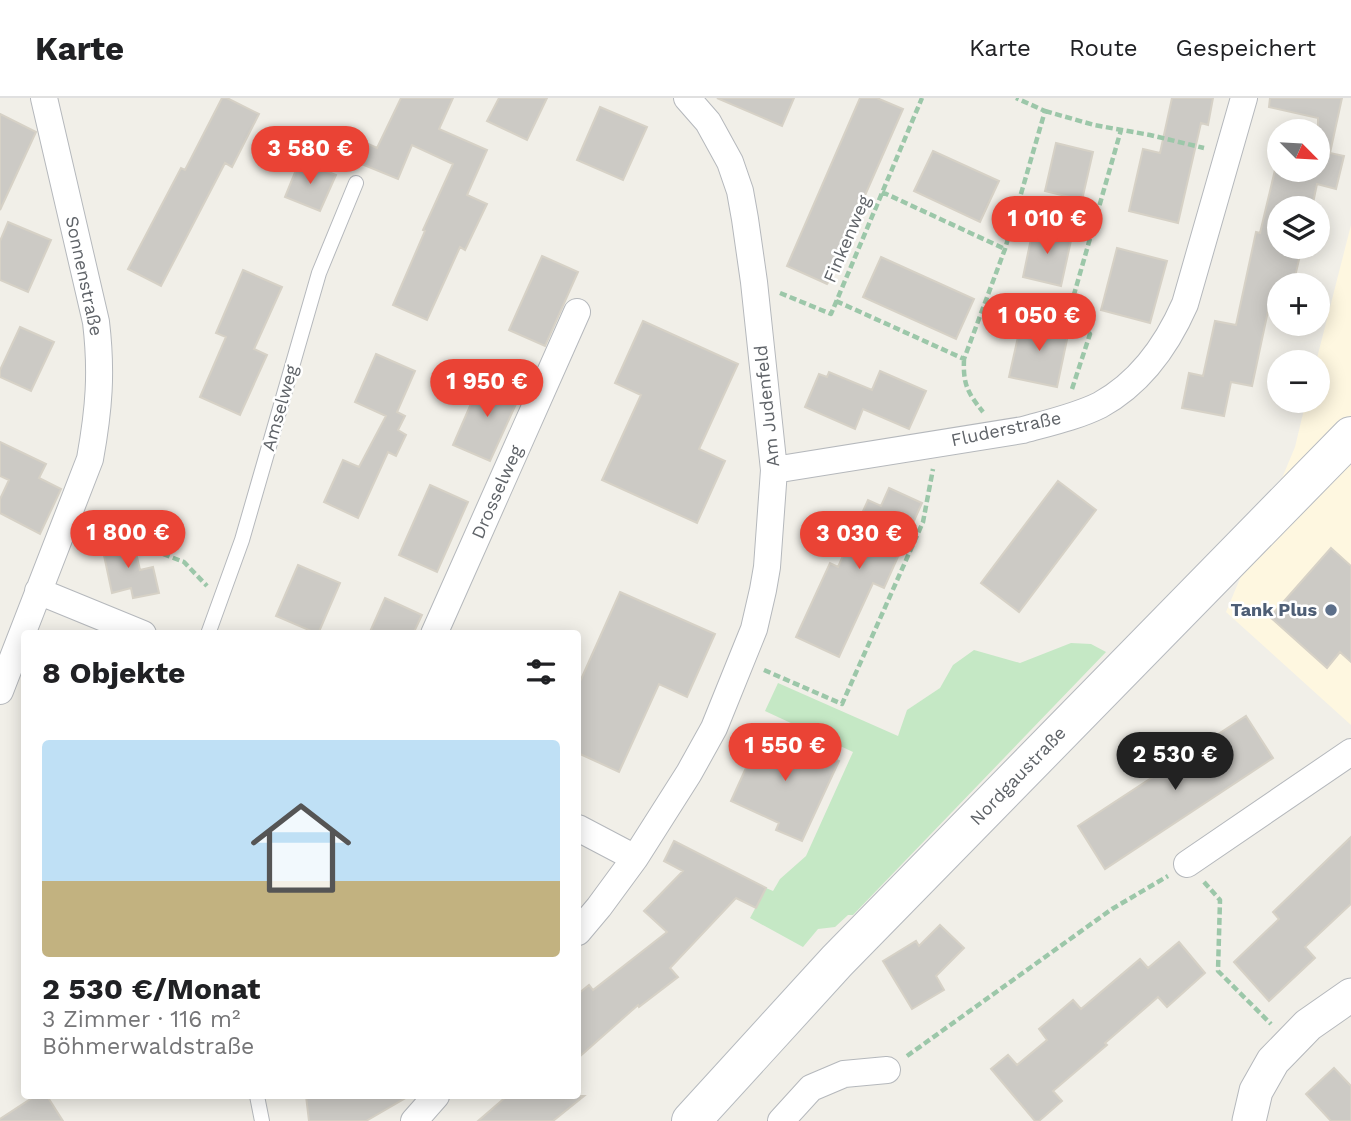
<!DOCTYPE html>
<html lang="de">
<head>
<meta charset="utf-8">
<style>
  :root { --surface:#fff; --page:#f6f6f6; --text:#202124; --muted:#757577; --line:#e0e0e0; --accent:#ea4335 }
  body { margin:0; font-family:"Work Sans",sans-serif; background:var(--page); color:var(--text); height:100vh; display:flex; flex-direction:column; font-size:26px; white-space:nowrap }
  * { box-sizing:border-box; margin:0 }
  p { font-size:23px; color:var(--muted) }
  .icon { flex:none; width:38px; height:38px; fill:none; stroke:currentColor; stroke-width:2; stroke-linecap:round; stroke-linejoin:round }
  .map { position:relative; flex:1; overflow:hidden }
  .side { position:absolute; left:21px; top:532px; width:560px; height:469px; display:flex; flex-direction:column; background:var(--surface); border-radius:7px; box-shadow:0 4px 18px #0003 }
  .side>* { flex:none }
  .needle { width:46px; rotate:114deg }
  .tools { position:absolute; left:1267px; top:21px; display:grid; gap:14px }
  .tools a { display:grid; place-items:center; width:63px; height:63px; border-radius:50%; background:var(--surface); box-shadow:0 4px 18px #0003; font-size:35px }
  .price { position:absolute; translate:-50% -60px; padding:0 16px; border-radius:24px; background:var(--accent); color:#fff; font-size:23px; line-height:46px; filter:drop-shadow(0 2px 4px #0008) }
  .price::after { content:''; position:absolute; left:50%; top:42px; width:21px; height:16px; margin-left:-10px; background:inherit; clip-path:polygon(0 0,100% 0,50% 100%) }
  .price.current { background:#222; color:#fff }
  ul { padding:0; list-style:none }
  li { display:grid; align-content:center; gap:14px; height:371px; padding:0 21px }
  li+li { border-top:2px solid var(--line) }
  li span { display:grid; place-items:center; height:217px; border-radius:7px; color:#555 }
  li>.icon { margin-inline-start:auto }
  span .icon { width:126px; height:126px; fill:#fffc; stroke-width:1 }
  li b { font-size:30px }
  h2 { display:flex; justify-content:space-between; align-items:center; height:84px; padding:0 21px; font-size:30px }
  header { display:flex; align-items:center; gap:42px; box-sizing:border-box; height:98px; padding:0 35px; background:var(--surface); border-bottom:2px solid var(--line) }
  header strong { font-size:33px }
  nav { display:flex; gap:38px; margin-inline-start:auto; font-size:24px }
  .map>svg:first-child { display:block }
  .commercial { fill:#fef7e0 }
  .green { fill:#c5e8c5 }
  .building { fill:#cccac5; stroke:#d6d1c6; stroke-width:2 }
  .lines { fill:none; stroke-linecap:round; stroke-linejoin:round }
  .service-casing { stroke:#b5b8bc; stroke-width:16 }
  .minor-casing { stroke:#b5b8bc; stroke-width:28 }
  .tertiary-casing { stroke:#b5b8bc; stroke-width:35 }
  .secondary-casing { stroke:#b6babf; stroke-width:40 }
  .path { stroke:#9cc7a9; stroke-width:4.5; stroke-dasharray:7 3.5; stroke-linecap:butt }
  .service { stroke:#fff; stroke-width:14 }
  .minor { stroke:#fff; stroke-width:26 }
  .tertiary { stroke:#fff; stroke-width:33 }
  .secondary { stroke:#fff; stroke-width:38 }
  .service-dot { fill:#5c6f8a; stroke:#fff; stroke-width:2.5 }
  .labels { text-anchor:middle; stroke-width:5; stroke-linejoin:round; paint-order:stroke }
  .street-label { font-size:18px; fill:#5f6368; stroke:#fff }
  .service-label { font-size:18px; font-weight:bold; fill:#4e5e75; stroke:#fff; text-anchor:end }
</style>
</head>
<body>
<header>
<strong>Karte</strong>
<nav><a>Karte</a><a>Route</a><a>Gespeichert</a></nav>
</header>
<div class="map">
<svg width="1351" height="1023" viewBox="0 0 1351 1023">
  <rect width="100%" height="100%" fill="#f1efe8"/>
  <!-- commercial -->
  <path class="commercial" d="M1351,127V627L1226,514L1295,349L1306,303H1318V264H1316Z"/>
  <!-- green -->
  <path class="green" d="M1071,545L1091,546L1106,554L853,817H848L835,829L818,831L803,849L750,820L766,790L773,793L780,781L806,758L853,654L765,613L778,585L898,638L907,612L940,590L953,567L974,552L1020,565Z"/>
  <!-- building -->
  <path class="building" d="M222,0H227L259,16L232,69L225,65L161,188L128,171L181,70L185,72Z
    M401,0H453L439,31L487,52L467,97L487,106L465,152L460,149L427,222L393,207L425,133L423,132L453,66L412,47L398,81L354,63L362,43L377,50Z
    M499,0H547L527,42L487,23Z
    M717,0H794L782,28Z
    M860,0H877L903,11L848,136L829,183L827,186L787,168Z
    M1172,0H1213L1208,27L1201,25L1178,125L1129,113L1143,51L1160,55Z
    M1270,0H1342L1330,55L1344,58L1336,91L1317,86L1312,110H1279V149H1302L1293,187H1279V200L1271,199L1252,288L1231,284L1224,318L1182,310L1189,275L1203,278L1215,223L1236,227L1256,134L1260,135L1279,55V72H1318V20L1269,9Z
    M600,9L647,29L623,82L577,62Z
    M0,16L36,34L0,112Z
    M1056,45L1093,54L1082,102L1045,93Z
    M933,53L999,83L980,124L914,93Z
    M300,62L336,77L320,113L285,99Z
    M8,124L51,142L28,194L0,182V143Z
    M1037,128L1072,138L1061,188L1023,179L1033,131L1036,132Z
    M1117,150L1167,163L1150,225L1101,212Z
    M542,158L578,174L545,248L509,232Z
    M881,159L974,201L956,241L863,199Z
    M243,172L282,189L254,251L267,257L240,317L200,299L226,239L216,235Z
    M1022,221L1069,232L1057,289L1009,279Z
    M643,223L738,266L699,351L725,363L697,425L602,382L641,297L615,285Z
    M20,229L54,244L31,293L0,279V272Z
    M376,256L415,273L397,314L405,318L398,332L406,337L396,358L388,354L358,420L324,404L343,362L359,369L386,318L355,304Z
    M880,273L926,293L909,331L863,311L855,331L805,309L819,276L827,279L829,274L872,292Z
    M483,278L521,295L490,363L453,347Z
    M0,344L46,366L39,380L61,391L40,436L0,415V401L9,382L0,378Z
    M1058,383L1096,412L1019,514L981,485Z
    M430,387L468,404L437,474L399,457Z
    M889,390L922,405L884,490L873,485L839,559L796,539L830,465L838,469L868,402L881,408Z
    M133,441L140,472L153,469L159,495L133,500L131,490L112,495L102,448Z
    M1331,450L1351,468V564L1340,554L1327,570L1270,519Z
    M298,467L340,485L318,536L276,518Z
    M620,494L715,536L687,599L659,586L619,674L578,655V588Z
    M385,500L422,517L413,536H369Z
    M1246,618L1273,660L1105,771L1078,728Z
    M764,630L839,663L802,743L776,732L779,725L731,703Z
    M1351,739V806L1305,849L1315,860L1269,903L1234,864L1279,821L1273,814Z
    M674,743L766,790L756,810L736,800L670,870L678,879L639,909L638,907L578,960V896L589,887L593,892L667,834L644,813L683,773L664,763Z
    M940,827L964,850L936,878L944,892L912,911L883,863L916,843L919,848Z
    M1179,844L1205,875L1167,909L1158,899L1105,945L1107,947L1053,993L1062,1003L1039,1023H1035L991,971L1008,957L1017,967L1047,942L1039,931L1073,902L1081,911L1140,861L1148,870Z
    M1334,970L1351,988V1023H1331L1306,996Z
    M35,998H47L63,1023H0V1021Z
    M306,998H409L366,1023H309Z
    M507,998H584L553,1023H478Z"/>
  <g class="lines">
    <defs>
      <path id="service" d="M208,536L242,442L319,175L356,85
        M257,998L262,1023"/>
      <path id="minor" d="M774,372L1023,332C1048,325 1076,319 1100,307C1140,285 1167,247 1185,206L1244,0
        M38,493L143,536
        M434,536L577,214
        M0,593L90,361C99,311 102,274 96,224L44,0
        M578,730L635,760
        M1187,766L1351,654
        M578,834L599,809L635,760L689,675L714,630L754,531L763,492L767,469L774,372L754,184L745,121L740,93L730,64L708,24L687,0
        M414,1023L436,998
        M781,1023L811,990L844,976L887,972"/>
      <path id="tertiary" d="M1249,1023L1256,993L1273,963L1308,927L1351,897"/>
      <path id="secondary" d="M691,1023L837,863L1351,338"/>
    </defs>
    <!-- service casing -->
    <use href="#service" class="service-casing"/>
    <!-- minor casing -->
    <use href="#minor" class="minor-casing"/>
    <!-- tertiary casing -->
    <use href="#tertiary" class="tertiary-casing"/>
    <!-- secondary casing -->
    <use href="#secondary" class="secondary-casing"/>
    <!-- path -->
    <path class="path" d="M1045,13L1094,27L1150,37L1204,50
      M882,94L1005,151
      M780,195L831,216L922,0
      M836,203L964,261L1005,151L1045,13L1016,0
      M964,261C963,286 967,294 983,314
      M1072,291L1090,236L1069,214L1121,32
      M163,456L184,464L207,488
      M764,572L842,606L923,424L933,371
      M1204,784L1220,802L1218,873L1271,926
      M907,958L1112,811L1168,778"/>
    <!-- service -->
    <use href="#service" class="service"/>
    <!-- minor -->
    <use href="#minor" class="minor"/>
    <!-- tertiary -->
    <use href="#tertiary" class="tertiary"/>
    <!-- secondary -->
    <use href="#secondary" class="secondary"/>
  </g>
  <!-- markers -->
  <circle class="service-dot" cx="1331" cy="512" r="7"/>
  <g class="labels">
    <!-- street labels -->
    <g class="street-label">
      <text transform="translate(847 141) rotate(-67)" y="6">Finkenweg</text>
      <text transform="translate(84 178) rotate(78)" y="6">Sonnenstraße</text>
      <text transform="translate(767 308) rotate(-96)" y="6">Am Judenfeld</text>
      <text transform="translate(280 310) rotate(-74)" y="6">Amselweg</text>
      <text transform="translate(1006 331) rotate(-12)" y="6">Fluderstraße</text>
      <text transform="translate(497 394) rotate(-66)" y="6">Drosselweg</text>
      <text transform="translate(1018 678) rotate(-46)" y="6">Nordgaustraße</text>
    </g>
    <!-- service labels -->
    <g class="service-label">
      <text x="1317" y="518">Tank Plus</text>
    </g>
  </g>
</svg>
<div class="tools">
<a><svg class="needle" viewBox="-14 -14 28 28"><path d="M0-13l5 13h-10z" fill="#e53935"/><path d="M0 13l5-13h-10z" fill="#757577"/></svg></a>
<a><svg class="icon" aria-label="layers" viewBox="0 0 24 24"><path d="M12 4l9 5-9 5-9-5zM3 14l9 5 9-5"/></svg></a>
<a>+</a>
<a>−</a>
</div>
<b class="price" style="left:310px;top:88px">3 580 €</b>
<b class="price" style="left:1047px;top:158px">1 010 €</b>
<b class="price" style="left:1039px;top:255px">1 050 €</b>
<b class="price" style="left:487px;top:321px">1 950 €</b>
<b class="price" style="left:128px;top:472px">1 800 €</b>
<b class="price" style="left:859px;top:473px">3 030 €</b>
<b class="price" style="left:785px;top:685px">1 550 €</b>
<b class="price current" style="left:1175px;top:694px">2 530 €</b>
<section class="side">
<h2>8 Objekte<svg class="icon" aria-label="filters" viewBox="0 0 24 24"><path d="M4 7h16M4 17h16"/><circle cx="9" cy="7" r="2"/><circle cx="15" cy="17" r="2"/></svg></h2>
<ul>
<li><span style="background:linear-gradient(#bfe0f5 65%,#c2b280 0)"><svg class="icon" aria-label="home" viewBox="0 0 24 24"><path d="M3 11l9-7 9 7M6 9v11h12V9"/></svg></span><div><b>2 530 €/Monat</b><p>3 Zimmer · 116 m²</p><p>Böhmerwaldstraße</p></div></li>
</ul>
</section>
</div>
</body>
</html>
